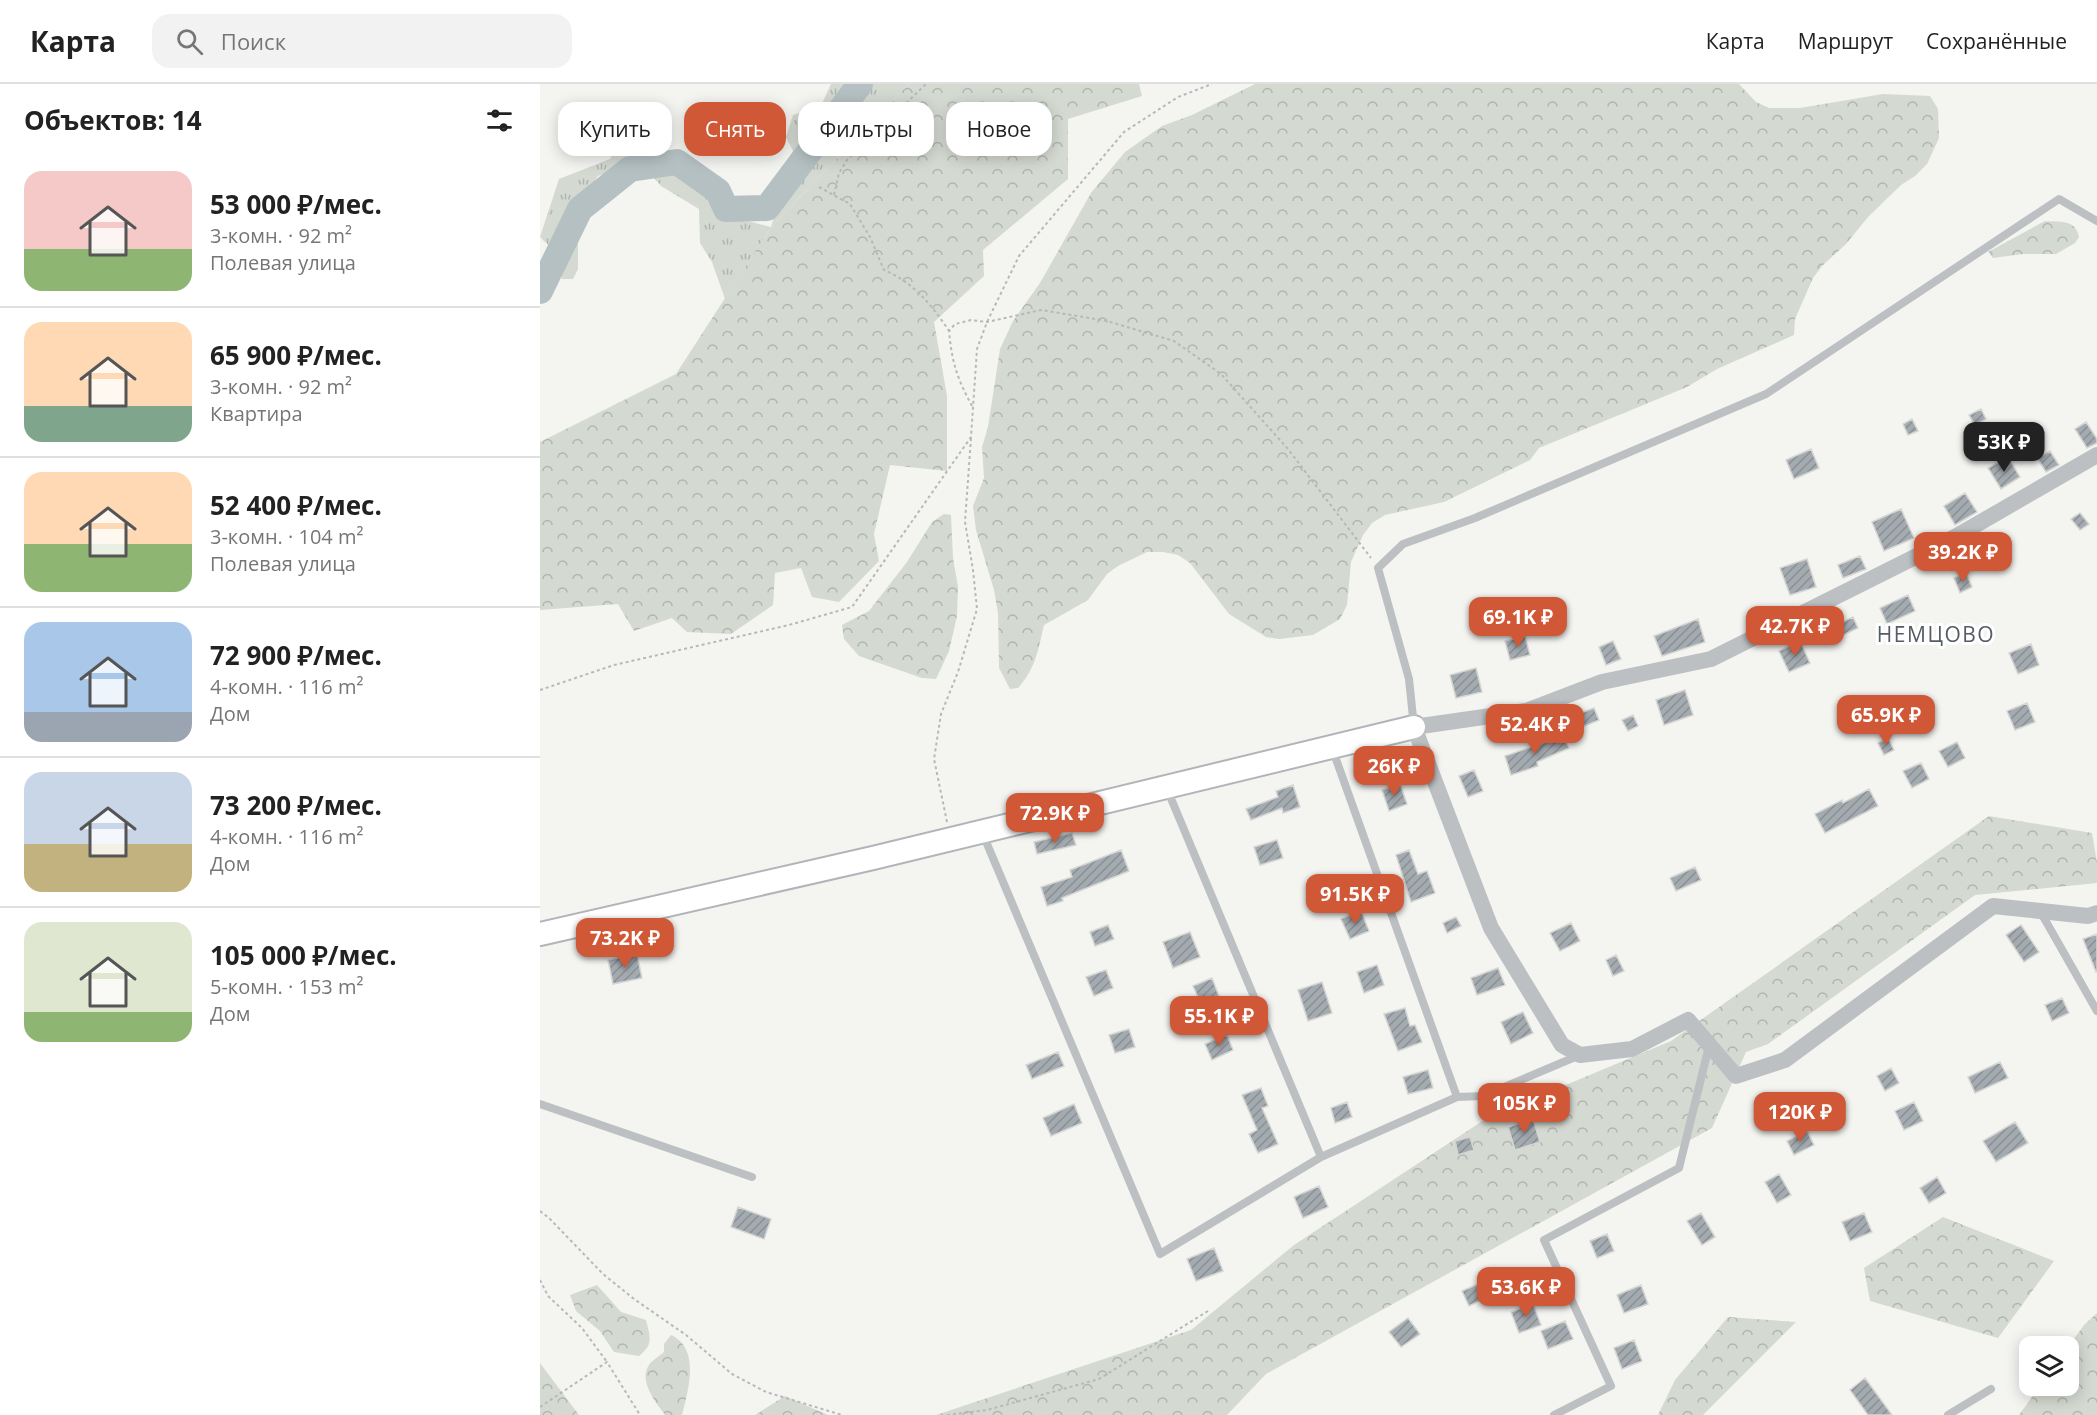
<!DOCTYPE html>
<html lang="ru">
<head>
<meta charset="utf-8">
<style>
  :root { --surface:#fff; --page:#f2f2f2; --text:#222; --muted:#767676; --line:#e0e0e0; --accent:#d05836 }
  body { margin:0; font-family:"Open Sans",sans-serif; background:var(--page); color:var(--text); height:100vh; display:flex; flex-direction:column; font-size:22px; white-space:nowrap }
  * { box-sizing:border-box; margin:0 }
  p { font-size:20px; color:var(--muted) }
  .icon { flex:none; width:33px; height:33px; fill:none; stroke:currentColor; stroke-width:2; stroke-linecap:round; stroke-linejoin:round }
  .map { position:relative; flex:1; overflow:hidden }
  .drawer { display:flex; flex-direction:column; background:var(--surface); width:540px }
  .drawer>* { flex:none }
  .top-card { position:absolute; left:18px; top:18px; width:570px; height:54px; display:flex; gap:12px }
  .tools { position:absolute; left:1479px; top:1252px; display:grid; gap:12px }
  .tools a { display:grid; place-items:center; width:60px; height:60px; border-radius:12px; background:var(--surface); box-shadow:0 3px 15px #0003; font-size:30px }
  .price { position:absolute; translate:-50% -51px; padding:0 14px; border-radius:12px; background:var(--accent); color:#fff; font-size:20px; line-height:39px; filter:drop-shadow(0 2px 3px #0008) }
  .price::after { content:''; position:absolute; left:50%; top:36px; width:18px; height:14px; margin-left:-9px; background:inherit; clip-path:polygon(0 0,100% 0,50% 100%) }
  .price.active { background:#222; color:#fff }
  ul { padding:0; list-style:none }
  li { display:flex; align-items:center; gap:18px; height:150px; padding:0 24px }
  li+li { border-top:2px solid var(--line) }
  li span { display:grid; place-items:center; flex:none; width:168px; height:120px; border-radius:18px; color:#555 }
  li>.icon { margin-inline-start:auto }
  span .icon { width:72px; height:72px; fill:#fffc; stroke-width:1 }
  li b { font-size:26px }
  h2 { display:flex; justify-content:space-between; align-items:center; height:72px; padding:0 24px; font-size:26px }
  .chip { padding:0 21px; border-radius:18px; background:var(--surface); box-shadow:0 3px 15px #0003; font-size:21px; line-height:54px }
  .chip.active { background:var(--accent); color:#fff }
  header { display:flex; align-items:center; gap:36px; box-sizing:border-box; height:84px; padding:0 30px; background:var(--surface); border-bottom:2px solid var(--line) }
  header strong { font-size:28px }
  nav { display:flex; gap:33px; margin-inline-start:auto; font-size:21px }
  .search { width:420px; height:54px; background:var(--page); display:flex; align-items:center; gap:15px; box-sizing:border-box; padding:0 21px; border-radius:18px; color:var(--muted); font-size:22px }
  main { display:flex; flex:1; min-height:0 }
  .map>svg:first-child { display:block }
  .grass { fill:url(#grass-tufts) }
  .forest { fill:url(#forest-crowns) }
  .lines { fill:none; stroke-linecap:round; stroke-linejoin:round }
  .river { stroke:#b5c0c3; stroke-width:26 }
  .building { fill:url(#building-hatch); stroke:#d6d6d4; stroke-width:1.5 }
  .secondary-casing { stroke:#b1b5b9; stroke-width:26 }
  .path { stroke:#b6b9bb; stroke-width:2; stroke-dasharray:3 3; stroke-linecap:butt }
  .lane { stroke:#bcc0c3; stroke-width:8 }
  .street { stroke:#bcc0c3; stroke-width:16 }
  .secondary { stroke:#fff; stroke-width:22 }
  .labels { text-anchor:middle; stroke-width:6; stroke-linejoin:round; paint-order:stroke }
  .quarter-label { font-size:21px; letter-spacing:1.5px; fill:#545d65; stroke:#fff }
</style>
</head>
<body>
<header>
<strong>Карта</strong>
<div class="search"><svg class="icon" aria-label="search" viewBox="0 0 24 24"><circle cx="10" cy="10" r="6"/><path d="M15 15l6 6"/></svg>Поиск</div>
<nav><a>Карта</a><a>Маршрут</a><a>Сохранённые</a></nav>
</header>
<main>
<section class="drawer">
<h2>Объектов: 14<svg class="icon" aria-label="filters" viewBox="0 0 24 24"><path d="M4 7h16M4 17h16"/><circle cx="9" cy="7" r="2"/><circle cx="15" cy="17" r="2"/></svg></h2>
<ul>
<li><span style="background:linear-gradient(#f6c9c9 65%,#8fb573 0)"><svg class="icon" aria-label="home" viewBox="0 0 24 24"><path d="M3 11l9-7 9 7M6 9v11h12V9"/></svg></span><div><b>53 000 ₽/мес.</b><p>3-комн. · 92 m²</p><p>Полевая улица</p></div></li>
<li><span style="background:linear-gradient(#ffd9b3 70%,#7fa58c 0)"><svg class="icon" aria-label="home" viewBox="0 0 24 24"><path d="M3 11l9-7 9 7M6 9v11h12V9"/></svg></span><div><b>65 900 ₽/мес.</b><p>3-комн. · 92 m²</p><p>Квартира</p></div></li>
<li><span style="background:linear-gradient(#ffd9b3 60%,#8fb573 0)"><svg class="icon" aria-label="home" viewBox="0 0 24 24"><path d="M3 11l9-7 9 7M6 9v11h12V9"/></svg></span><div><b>52 400 ₽/мес.</b><p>3-комн. · 104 m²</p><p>Полевая улица</p></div></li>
<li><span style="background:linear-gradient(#a9c7e8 75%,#9aa5b1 0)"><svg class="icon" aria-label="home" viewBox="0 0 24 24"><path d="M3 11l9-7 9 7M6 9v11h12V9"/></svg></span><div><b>72 900 ₽/мес.</b><p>4-комн. · 116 m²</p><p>Дом</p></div></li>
<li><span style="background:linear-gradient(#c9d6e8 60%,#c2b280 0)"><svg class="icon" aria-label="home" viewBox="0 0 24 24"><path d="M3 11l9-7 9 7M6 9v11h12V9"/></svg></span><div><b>73 200 ₽/мес.</b><p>4-комн. · 116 m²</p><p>Дом</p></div></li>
<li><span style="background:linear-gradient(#dfe7d0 75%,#8fb573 0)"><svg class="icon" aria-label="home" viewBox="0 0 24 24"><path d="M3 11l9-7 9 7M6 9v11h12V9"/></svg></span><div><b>105 000 ₽/мес.</b><p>5-комн. · 153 m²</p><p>Дом</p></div></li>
</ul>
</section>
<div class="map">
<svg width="1557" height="1331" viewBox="0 0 1557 1331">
  <defs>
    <pattern id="grass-tufts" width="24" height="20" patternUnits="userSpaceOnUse" patternTransform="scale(1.5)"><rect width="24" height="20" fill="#d4d9d1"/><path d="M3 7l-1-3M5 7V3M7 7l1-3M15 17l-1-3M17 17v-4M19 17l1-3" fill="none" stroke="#b0b5af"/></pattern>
    <pattern id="forest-crowns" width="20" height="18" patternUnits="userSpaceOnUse" patternTransform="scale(1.5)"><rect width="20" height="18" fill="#d4d9d1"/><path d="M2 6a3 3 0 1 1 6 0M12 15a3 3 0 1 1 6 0" fill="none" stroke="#b0b5af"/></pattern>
    <pattern id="building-hatch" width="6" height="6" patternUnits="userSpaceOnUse" patternTransform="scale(1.5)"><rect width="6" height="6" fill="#a4abb0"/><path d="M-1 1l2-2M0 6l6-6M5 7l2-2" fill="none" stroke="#899094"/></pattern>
  </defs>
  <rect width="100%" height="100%" fill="#f4f4f1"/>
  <!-- grass -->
  <path class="grass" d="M291,0H369L231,143L185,215L172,178L160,159L159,125L121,102L99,76L58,92L38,119V185L33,195H22L15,167L0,153L19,95L70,75L90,40L111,47L117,67L135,87L168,107L200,135L231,143L253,67L246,53L253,31L281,22Z"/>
  <!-- forest -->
  <path class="forest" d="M369,0H599L602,12L528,35V95L443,166L444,192L394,238L407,312V387L350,381L334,450L339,477L299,518L272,513L261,484L235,489L233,521L191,550L147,548L132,534L94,547L78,520L0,526V358L136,290L231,143Z
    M715,0H1199L1216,18L1229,24H1260L1343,10L1390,12L1398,25L1399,54L1387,80L1375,92L1361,101L1328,133L1306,160L1282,182L1273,194L1255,235L1254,251L1177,285L1147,303L999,364L990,376L904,418L845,431L832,439L823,451L811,478L807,521L800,535L773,551L739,555L726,553L689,530L650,479L638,471L623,468H607L578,482L567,490L548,516L504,541C498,566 496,584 478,604L470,605L459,584L458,529L454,506L436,446L433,422L444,394L442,363L448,343L460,265L473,237L500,199L551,109L585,68L622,42L652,31Z
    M1505,137C1519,138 1536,135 1539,153L1535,159L1516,170H1483L1453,174L1448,168Z
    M404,430L411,431L413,474L418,503L417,532L409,567L396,595L382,594L319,572L304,555L302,541L329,527L367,478L392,438Z
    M1449,732L1552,749L1557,779V799L1435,811L1228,960L1206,968L1172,1044L726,1290L687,1331H396L651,1246L754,1161L947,1034L1131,957Z
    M1403,1133L1514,1177L1458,1254L1330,1217L1324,1184Z
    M57,1201L81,1228L106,1236C110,1253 114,1260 99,1272L74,1268L60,1247L36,1227L30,1211Z
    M1557,1229V1331H1479L1500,1302H1528V1263L1544,1241Z
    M1188,1233L1256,1238L1163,1331H1118L1135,1296Z
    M131,1251C161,1265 148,1306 142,1331H125C116,1319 98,1297 109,1281C112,1276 120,1272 124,1268V1260Z
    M0,1279L39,1331H0Z
    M245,1312L288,1331H215Z"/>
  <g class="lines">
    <!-- river -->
    <path class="river" d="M0,207L40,125L90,85L137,78L178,107L186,125L227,124L320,0"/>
  </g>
  <!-- building -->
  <path class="building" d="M1441,325L1446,335L1435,341L1429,331Z
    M1372,335L1378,347L1368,351L1363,340Z
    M1546,338L1557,355V359L1547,364L1535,345Z
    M1271,365L1279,384L1254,395L1246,376Z
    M1510,367L1519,381L1506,388L1497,374Z
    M1468,373L1480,393L1461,405L1448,384Z
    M1425,409L1437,428L1415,441L1404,422Z
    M1361,425L1374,454L1344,467L1332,438Z
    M1540,429L1549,440L1540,446L1531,435Z
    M1320,472L1326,485L1303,494L1298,481Z
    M1267,475L1276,503L1250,511L1240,484Z
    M1426,489L1432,503L1420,509L1414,494Z
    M1368,511L1375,527L1347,540L1340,524Z
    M1313,533L1318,544L1301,552L1296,541Z
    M1158,535L1165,558L1122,572L1114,552Z
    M985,552L990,571L970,576L965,557Z
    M1073,557L1081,575L1066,581L1059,563Z
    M1260,557L1270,579L1249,588L1239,567Z
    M1491,560L1499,581L1478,590L1469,569Z
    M936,584L942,608L916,614L910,591Z
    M1145,606L1153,631L1124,641L1116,616Z
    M1487,619L1495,638L1475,646L1467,627Z
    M1054,624L1059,636L1042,643L1038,630Z
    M1093,631L1098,642L1088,647L1082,636Z
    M1022,649L1029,664L997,678L998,682L971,691L965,672L1006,658Z
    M1348,654L1354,666L1344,671L1338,659Z
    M1417,658L1425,674L1408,683L1399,667Z
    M1381,679L1389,695L1372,704L1363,687Z
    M934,686L943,707L928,713L919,692Z
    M860,700L867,720L849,727L842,706Z
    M753,701L760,723L743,729L742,724L711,736L706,725L738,713L736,707Z
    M1329,705L1338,722L1285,749L1275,730L1302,716L1303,719Z
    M532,749L536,761L497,770L494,758Z
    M737,756L743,774L720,781L714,763Z
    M581,766L589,787L522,814L523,817L507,822L501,803L532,793L530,786Z
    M869,766L878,790L887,787L895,809L871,818L856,771Z
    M1155,783L1161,796L1136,807L1130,794Z
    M821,827L829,847L810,855L801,835Z
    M916,833L921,842L907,849L903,839Z
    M1031,839L1040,857L1020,867L1010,849Z
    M568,841L574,855L555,862L550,848Z
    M1481,841L1499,868L1484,878L1466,851Z
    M650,848L660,873L633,884L623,858Z
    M1557,850V888H1556L1543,855Z
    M97,870L102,894L73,900L68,876Z
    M1076,871L1084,887L1073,892L1066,876Z
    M837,881L844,901L824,909L817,888Z
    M958,884L965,901L937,911L931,894Z
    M566,886L573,904L554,912L546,893Z
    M672,894L679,912L661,920L653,902Z
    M782,898L792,929L768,937L758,906Z
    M1522,914L1529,929L1512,937L1505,921Z
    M865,924L870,942L875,941L882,958L858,967L844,930Z
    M983,928L993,949L971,960L961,938Z
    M589,945L595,963L575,969L569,951Z
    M687,951L693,966L672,976L665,960Z
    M518,968L524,982L492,995L486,981Z
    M1460,978L1468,994L1435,1009L1428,993Z
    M1351,984L1359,999L1345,1007L1337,992Z
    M888,986L893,1004L868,1010L863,993Z
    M721,1004L728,1022L722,1024L738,1060L718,1069L709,1050L717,1046L702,1011Z
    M807,1018L812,1033L795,1039L791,1024Z
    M1374,1018L1383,1037L1364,1046L1355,1027Z
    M534,1020L542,1039L511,1052L503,1034Z
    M993,1035L1000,1058L975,1066L968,1043Z
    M1475,1038L1488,1059L1456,1078L1443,1057Z
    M1267,1047L1274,1061L1254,1071L1247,1057Z
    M930,1053L934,1066L918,1071L915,1057Z
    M1239,1090L1251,1111L1237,1119L1225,1098Z
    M1397,1093L1406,1109L1389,1119L1380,1104Z
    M779,1102L788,1123L763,1134L754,1113Z
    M198,1123L231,1135L224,1155L191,1143Z
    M1161,1129L1175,1153L1162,1161L1147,1137Z
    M1324,1129L1332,1148L1310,1157L1302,1138Z
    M1067,1150L1074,1167L1057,1174L1050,1157Z
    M674,1164L683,1187L656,1197L647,1175Z
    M943,1198L950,1212L929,1222L922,1207Z
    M1101,1201L1108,1220L1084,1229L1077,1211Z
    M993,1220L1001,1241L979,1249L971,1228Z
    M868,1234L880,1250L861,1263L849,1248Z
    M1025,1237L1033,1255L1008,1265L1001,1247Z
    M1094,1256L1102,1277L1082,1285L1074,1264Z
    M1325,1294L1352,1331H1328L1310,1306Z"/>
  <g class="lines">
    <defs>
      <path id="secondary" d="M0,850L333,774L874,643"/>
    </defs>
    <!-- secondary casing -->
    <use href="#secondary" class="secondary-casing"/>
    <!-- path -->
    <path class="path" d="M279,103L310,120L330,153L344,186C373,198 392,221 409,247
      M294,111L299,89L307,76L386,0
      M432,322C417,294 412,279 409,247L415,240L431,236L447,238L501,226L567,237L634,257L681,290L748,365L831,474
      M0,606L74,581L249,541L312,523L431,353L437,265L447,238L479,172L584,48L638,13L672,0
      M407,738L394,675L401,630L418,588L437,525L433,486L425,438L431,354
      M0,1127L9,1134L63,1190L94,1215L146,1251L192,1290L226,1308L302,1331
      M0,1196L8,1212L42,1244L67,1278
      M0,1323L67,1278L100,1331
      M407,1331L447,1326L559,1295L668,1227"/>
    <!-- lane -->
    <path class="lane" d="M874,643L869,595L838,484L863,460L935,434L1226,310L1519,115L1557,137
      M442,748L620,1170L781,1073L627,705
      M1500,827L1557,927
      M917,1013L943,1012L1040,971
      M0,1020L212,1093
      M781,1073L917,1013L792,664
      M1014,1331L1071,1302L1004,1156L1139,1084L1169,962
      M1408,1331L1451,1305"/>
    <!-- street -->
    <path class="street" d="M1557,371L1415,453L1171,575L1062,598L986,627L874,643L951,844L1022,961L1040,971L1092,965L1148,936L1196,992L1245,976L1453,822L1548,832L1557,829"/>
    <!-- secondary -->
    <use href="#secondary" class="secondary"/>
  </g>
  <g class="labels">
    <!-- quarter labels -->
    <g class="quarter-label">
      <text x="1396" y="558">НЕМЦОВО</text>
    </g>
  </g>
</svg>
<div class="tools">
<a><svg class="icon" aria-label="layers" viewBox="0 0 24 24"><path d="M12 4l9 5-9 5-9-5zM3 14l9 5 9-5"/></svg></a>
</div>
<b class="price active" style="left:1464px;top:389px">53K ₽</b>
<b class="price" style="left:1423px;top:499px">39.2K ₽</b>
<b class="price" style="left:978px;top:564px">69.1K ₽</b>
<b class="price" style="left:1255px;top:573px">42.7K ₽</b>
<b class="price" style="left:1346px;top:662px">65.9K ₽</b>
<b class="price" style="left:995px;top:671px">52.4K ₽</b>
<b class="price" style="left:854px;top:713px">26K ₽</b>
<b class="price" style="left:515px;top:760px">72.9K ₽</b>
<b class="price" style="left:815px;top:841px">91.5K ₽</b>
<b class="price" style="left:85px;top:885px">73.2K ₽</b>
<b class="price" style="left:679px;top:963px">55.1K ₽</b>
<b class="price" style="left:984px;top:1050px">105K ₽</b>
<b class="price" style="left:1260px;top:1059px">120K ₽</b>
<b class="price" style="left:986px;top:1234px">53.6K ₽</b>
<div class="top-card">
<a class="chip">Купить</a>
<a class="chip active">Снять</a>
<a class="chip">Фильтры</a>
<a class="chip">Новое</a>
</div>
</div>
</main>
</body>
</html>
